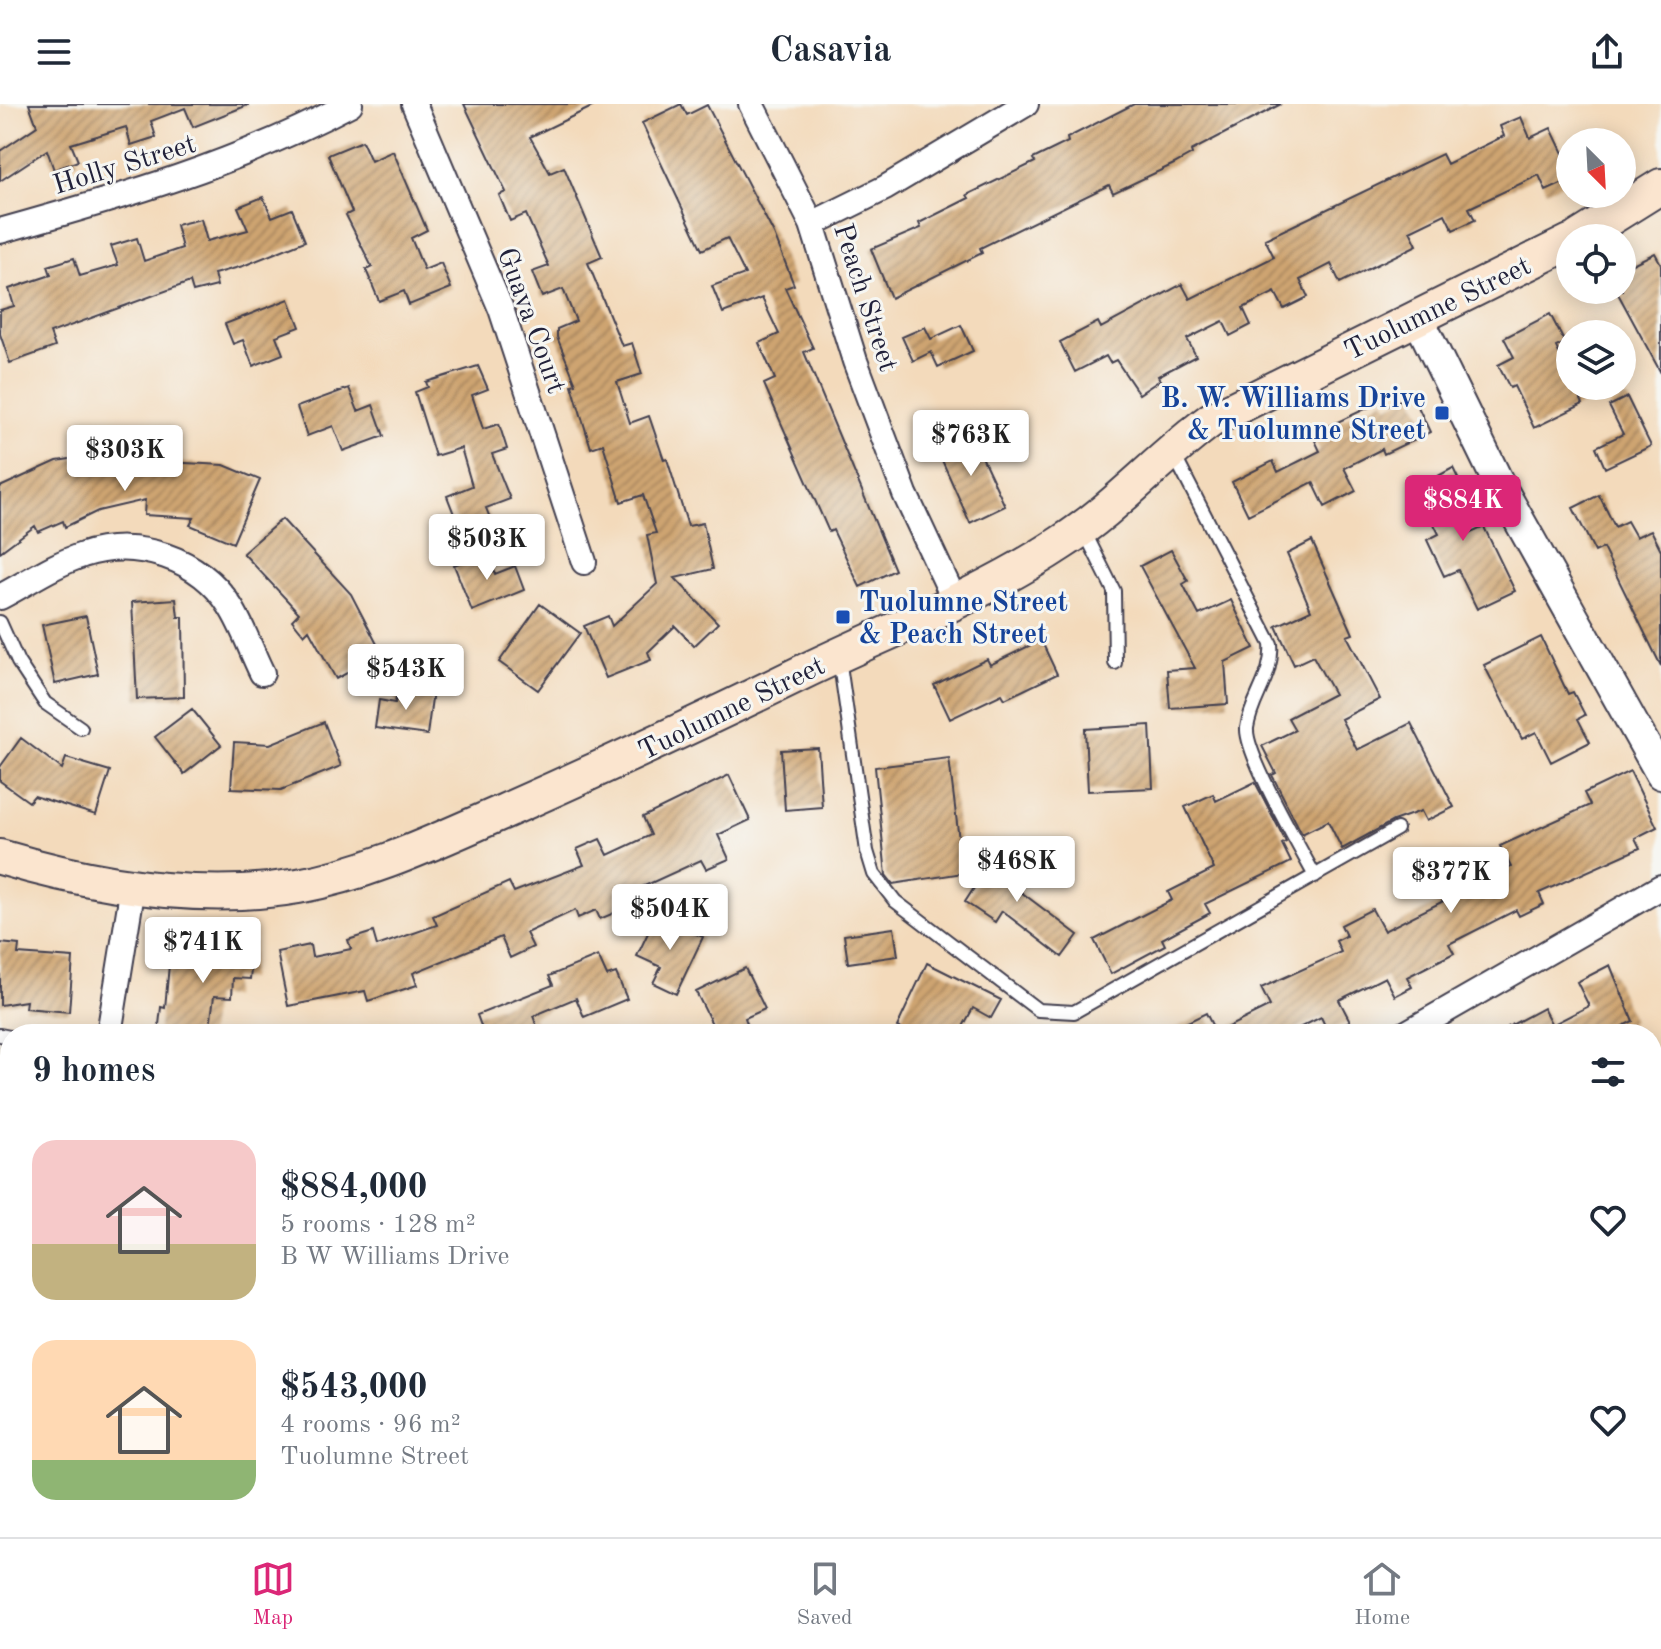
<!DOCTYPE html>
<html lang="en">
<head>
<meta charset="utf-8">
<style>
  :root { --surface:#fff; --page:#f2f2f3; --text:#1f2937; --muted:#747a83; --line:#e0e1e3; --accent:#db2777 }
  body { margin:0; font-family:"Old Standard TT",serif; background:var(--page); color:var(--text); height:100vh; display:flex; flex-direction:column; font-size:30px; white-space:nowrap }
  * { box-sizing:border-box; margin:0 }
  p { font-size:26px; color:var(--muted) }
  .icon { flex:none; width:44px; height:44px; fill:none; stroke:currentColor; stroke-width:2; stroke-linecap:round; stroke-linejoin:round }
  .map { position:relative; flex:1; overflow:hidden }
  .sheet { position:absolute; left:0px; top:920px; width:1662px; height:514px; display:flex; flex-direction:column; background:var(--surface); border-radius:32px 32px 0 0; box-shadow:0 4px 20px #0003 }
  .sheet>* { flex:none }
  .needle { width:52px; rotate:156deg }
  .fabs { position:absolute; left:1556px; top:24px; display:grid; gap:16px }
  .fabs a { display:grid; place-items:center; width:80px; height:80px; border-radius:50%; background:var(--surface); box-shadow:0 4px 20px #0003; font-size:40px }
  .price { position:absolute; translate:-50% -68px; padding:0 18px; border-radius:8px; background:#fff; color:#222; font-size:26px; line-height:52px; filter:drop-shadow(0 2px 4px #0008) }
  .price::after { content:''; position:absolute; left:50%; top:48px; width:24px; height:18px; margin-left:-12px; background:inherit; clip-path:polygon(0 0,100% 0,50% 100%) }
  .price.selected { background:var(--accent); color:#fff }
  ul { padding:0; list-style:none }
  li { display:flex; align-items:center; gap:24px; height:200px; padding:0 32px }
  li span { display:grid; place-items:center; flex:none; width:224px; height:160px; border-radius:24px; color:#555 }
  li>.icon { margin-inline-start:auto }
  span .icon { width:96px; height:96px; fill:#fffc; stroke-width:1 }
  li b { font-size:34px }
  h2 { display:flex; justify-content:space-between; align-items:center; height:96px; padding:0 32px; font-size:34px }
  header { display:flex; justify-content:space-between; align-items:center; height:104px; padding:0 32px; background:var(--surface); font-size:36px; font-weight:700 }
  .tab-bar { display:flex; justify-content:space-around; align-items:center; height:112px; border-top:2px solid var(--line); background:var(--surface); font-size:22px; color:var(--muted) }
  .tab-bar a { display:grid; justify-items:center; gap:4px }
  .tab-bar .selected { color:var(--accent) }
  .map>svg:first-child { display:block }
  .building { fill:url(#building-hatch) }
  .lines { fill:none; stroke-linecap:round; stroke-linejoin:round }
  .service-casing { stroke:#413e4e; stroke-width:16 }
  .minor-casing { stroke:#413e4e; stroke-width:28 }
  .tertiary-casing { stroke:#413e4e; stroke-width:34 }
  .secondary-casing { stroke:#413e4e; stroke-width:38 }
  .service { stroke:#fff; stroke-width:12 }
  .minor { stroke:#fff; stroke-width:24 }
  .tertiary { stroke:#fff; stroke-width:30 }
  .secondary { stroke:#fbe5cf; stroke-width:34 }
  .transit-dot { fill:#1a4fb4; stroke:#f6f6f2; stroke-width:3 }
  .labels { text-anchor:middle; stroke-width:6; stroke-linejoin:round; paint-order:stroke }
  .street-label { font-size:28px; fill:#22223b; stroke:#f6f6f2 }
  .transit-label { font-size:28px; font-weight:bold; fill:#164399; stroke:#f6f6f2; text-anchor:end }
</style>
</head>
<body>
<header><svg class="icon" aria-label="menu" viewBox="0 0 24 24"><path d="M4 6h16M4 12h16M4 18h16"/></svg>Casavia<svg class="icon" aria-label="share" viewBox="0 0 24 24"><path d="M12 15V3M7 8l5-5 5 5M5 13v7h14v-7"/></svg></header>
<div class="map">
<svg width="1661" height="1433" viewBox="0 0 1661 1433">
  <defs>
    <pattern id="building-hatch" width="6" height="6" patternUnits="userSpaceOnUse" patternTransform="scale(2)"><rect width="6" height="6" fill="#cea471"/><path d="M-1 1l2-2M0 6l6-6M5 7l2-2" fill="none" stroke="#a7855e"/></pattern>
  </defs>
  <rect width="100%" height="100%" fill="#f6f6f2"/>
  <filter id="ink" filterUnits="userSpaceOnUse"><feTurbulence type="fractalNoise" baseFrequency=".0125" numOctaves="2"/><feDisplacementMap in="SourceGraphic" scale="16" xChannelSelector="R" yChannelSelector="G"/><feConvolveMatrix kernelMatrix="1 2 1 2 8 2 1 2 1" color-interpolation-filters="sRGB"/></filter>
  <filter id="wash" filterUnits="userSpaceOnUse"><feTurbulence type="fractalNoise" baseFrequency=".006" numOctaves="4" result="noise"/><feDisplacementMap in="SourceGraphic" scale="32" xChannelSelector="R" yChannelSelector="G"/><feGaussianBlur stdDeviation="1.8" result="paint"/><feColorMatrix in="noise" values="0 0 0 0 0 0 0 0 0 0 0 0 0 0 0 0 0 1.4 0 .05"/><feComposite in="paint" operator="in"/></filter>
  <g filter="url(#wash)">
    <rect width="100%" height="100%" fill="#f3dabb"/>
    <g id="blocks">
      <!-- building -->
      <path class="building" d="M29,0H248V1L193,23L185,4L151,17L156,33L131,41L126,23L71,40L78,57L54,66L47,46L0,77V47L37,22Z
        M464,0H598L530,33L550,69L564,63L602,153L588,159L622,242L632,239L642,270L617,278L630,319L649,312L664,356L667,355L688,422L703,419L713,465L675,474L718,519L694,542L675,522L648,548L651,556L606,574L584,522L608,512L612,522L657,480L647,431L656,429L643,391L621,398L603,340L591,344L572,281L576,280L557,233V225L576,217L563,185L542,193L532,168L549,162L526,110L510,117L499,91L506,88Z
        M681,0L687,11L707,1L774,130L794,181L785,184L813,244L804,248L895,466L860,483L833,426L829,428L764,280L775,275L759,239L779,230L762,194L723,209L712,182L745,170L727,134L702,146L642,19Z
        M1134,0H1281L1191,47L1192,50L1174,60L1113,89L1109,81L980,144L982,149L891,194L871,145L921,124L919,119L969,94L967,91L1035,58L1033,55L1068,38L1067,34Z
        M1521,13L1530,34L1551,24L1570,64V76L1546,87L1539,71L1469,104L1475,116L1453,126L1445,110L1410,127L1417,141L1340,179L1331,160L1300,176L1308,193L1284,205L1275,188L1243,204L1251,221L1230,232L1223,217L1187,235L1196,252L1158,272L1160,276L1139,290L1116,256L1110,259L1106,252L1075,268L1060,238L1098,218L1101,224L1182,180L1190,195L1274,153L1265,135L1442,50L1447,60L1504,32L1500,22Z
        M362,37L371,57L393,47L427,126L411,134L424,166L441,159L451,184L409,201L404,187L379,197L366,166L372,163L346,111L352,108L328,51Z
        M263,93L272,113L292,105L305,137L243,162L214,170L217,182L193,188L190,178L50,229L55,243L10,259L0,230V206L14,202L9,185L51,171L48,162L74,154L80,172L118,161L111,142L137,134L144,157L182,144L176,121L201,115L207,137L248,126L238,103Z
        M1655,149L1661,160V269L1616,186H1622V165Z
        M289,195L300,223L276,232L283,250L253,262L243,236L233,240L225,220Z
        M1550,210L1565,239L1556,243L1570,272V282H1575L1583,300L1534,324L1514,282L1510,284L1498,261L1514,253L1504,234Z
        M961,221L973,247L938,263L931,248L913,257L902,233L925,223L931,235Z
        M478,262L488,285L472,291L483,325L499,320L507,345L492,350L510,395L486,404L494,424L464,436L447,392L472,382L461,344L435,352L415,288L428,283L426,278Z
        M349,284L358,307L373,301L384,332L343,347L333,322L307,332L297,303Z
        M1412,290L1430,328L1384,350L1382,345L1344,364L1356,387L1325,403L1313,378L1248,411L1232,378L1273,357L1278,368L1320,347L1312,330L1384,296L1388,302Z
        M1627,293L1651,342L1605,364L1596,343L1623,330L1609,302Z
        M971,329L1005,402L970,419L937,345Z
        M120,332L126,356L224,361L260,376L233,439L190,421L194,414L144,411L145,396L98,407L65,423L63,417L38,428L35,422L0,448V383L57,357L90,352L87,340Z
        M1453,364L1466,391L1453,398L1469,430L1484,423L1515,487L1477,505L1458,466L1444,472L1427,436L1439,430L1416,384Z
        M1599,391L1615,423L1627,417L1636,433L1651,426L1661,446V562L1603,444L1595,448L1573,404Z
        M282,415L351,490L379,544V552L336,575L309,526L304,531L292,516L299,509L243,449Z
        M1312,437L1353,530L1347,532L1380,595L1341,615L1357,646L1411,619L1454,703L1426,717L1421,707L1393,717L1342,745L1328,717L1302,730L1272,671L1276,669L1262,642L1295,626L1288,614L1334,590L1313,552L1294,561L1276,522L1311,506L1287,450Z
        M1171,446L1188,477L1183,480L1199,511L1231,496L1254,544L1225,558L1228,600L1170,604L1167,566L1195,564L1140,462Z
        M486,448L495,470L515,462L524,486L472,507L454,461Z
        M176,495L178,513H183L184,593L137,595L132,498Z
        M540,500L580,529L538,586L499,558Z
        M86,512L98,570L55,580L42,521Z
        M1541,533L1568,590L1573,588L1585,611L1578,615L1590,638L1551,658L1536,628L1522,635L1484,561Z
        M1041,536L1057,570L1005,595L1002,590L950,615L934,581L987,555L990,561Z
        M398,582L433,587L427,631L375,624L379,596L395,599Z
        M192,605L221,641L184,670L155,633Z
        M324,618L341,662L281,686L231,684L234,638L270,640Z
        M1150,621L1153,684L1088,687L1085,625Z
        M21,634L62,665L66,654L110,667L96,711L34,692L29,698L0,677V663Z
        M818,644L822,703L785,706L781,646Z
        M949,654L963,769L893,780L886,771L875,663Z
        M1630,667L1657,723L1635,734L1640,744L1539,789L1544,800L1519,812L1516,806L1449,840L1454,849L1407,873L1412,883L1395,892L1385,873L1339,896L1350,917L1328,928L1321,913L1287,930H1163L1206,909L1216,929L1270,902L1261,884L1341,848L1336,837L1346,832L1341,821L1372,805L1384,827L1511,763L1500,742L1590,701L1584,689Z
        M729,671L750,716L718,731L729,755L706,765L701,756L618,794L633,801L600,815L596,806L578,814L575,806L526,829L533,843L510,854L501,833L413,869L417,881L368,897L365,887L288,902L277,848L310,841L312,853L351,845L348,836L373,828L377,842L437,821L433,812L509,778L514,788L584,761L577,745L600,735L608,751L651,731L643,713Z
        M1255,678L1286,738L1282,740L1291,758L1205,800L1210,809L1162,835L1165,841L1111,870L1094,836L1172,796L1168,788L1214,765L1185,703L1213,690L1216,697Z
        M998,747L1029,767L1017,785L1078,831L1062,853L1002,807L995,818L965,798Z
        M656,812L703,833L676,890L653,879L661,863L637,852Z
        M894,824L898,852L848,859L844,831Z
        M224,835L254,838L250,875L233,874L232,893L214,892L209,930H158L161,903L165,904L169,861L189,863L191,839L223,842Z
        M0,839L19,841L18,850L73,854L69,908L25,904L26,897L0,901Z
        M598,852L607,872L616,869L627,895L584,913L576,894L533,912L540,930H484L477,911L553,881L549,872Z
        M927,859L1001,896L991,914L973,904L959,930H911L897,923Z
        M1610,861L1633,917L1607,930H1495L1543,904L1552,921L1589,902L1577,878Z
        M745,864L765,905L745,914L748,922L732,930H717L696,888Z"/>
    </g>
  </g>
  <g filter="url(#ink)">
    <use href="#blocks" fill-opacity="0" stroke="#413e4e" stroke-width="2"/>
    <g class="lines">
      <defs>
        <path id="service" d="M1174,351L1271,540C1274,572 1251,594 1247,624C1245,650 1300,744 1315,772
          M1084,427L1114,487L1115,559
          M0,518L18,558L45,599L81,624
          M839,554L867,747L874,770L895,797L1038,906L1074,908L1397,725
          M0,931L10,933
          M0,1349L10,1355
          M0,1393H10
          M486,1424L489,1433
          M718,1424L722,1433"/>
        <path id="minor" d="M414,0L501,205L584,458
          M751,0L812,120L855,257L905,390L955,497
          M812,120L885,84L1026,0
          M0,127C122,93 237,60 350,0
          M0,493C27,479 54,460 83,451C136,433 200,454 230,502C243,522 251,547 262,569
          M109,930L133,782
          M1405,930L1661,783
          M1652,1370L1661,1365
          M212,1424L214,1433
          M913,1424L918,1433
          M1289,1424L1291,1433
          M1615,1424L1620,1433
          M72,1433L74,1424"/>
        <path id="tertiary" d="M1417,212L1500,382L1661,670"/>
        <path id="secondary" d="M1578,134L1661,82
          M0,753C95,781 199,799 298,782C371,769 438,736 505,707C606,662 705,616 803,568C890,526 981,492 1061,439C1116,404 1159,354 1211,316L1570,138"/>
      </defs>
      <!-- service casing -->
      <use href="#service" class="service-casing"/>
      <!-- minor casing -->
      <use href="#minor" class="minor-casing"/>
      <!-- tertiary casing -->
      <use href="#tertiary" class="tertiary-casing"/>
      <!-- secondary casing -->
      <use href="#secondary" class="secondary-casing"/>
      <!-- service -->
      <use href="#service" class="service"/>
      <!-- minor -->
      <use href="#minor" class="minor"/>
      <!-- tertiary -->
      <use href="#tertiary" class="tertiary"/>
      <!-- secondary -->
      <use href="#secondary" class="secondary"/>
    </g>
  </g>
  <!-- markers -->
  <g class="transit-dot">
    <rect x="1434" y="301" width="16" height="16" rx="4"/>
    <rect x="835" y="505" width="16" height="16" rx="4"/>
  </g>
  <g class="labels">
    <!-- street labels -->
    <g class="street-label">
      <text transform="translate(124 59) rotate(-17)" y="10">Holly Street</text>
      <text transform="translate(867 193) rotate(72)" y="10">Peach Street</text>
      <text transform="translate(1437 203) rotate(-26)" y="10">Tuolumne Street</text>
      <text transform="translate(533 216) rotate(70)" y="10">Guava Court</text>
      <text transform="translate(731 603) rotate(-26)" y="10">Tuolumne Street</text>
    </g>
    <!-- transit labels -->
    <g class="transit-label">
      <text x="1426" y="303">B. W. Williams Drive<tspan x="1426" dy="32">&amp; Tuolumne Street</tspan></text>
      <text x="859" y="507" text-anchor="start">Tuolumne Street<tspan x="859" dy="32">&amp; Peach Street</tspan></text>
    </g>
  </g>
</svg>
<div class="fabs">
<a><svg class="needle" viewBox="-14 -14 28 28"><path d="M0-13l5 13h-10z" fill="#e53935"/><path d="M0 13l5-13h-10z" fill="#747a83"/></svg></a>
<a><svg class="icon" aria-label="locate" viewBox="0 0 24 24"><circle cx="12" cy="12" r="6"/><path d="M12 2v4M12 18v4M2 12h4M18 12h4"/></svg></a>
<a><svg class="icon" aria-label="layers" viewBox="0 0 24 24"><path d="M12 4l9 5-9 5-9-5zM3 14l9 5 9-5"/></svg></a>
</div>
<b class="price" style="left:971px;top:374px">$763K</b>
<b class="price" style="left:125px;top:389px">$303K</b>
<b class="price selected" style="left:1463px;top:439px">$884K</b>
<b class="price" style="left:487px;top:478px">$503K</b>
<b class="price" style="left:406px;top:608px">$543K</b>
<b class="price" style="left:1017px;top:800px">$468K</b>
<b class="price" style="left:1451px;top:811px">$377K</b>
<b class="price" style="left:670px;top:848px">$504K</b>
<b class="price" style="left:203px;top:881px">$741K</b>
<section class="sheet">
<h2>9 homes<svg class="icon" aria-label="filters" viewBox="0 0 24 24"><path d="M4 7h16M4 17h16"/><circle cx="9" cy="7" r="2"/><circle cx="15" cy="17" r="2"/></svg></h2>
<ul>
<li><span style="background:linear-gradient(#f6c9c9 65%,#c2b280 0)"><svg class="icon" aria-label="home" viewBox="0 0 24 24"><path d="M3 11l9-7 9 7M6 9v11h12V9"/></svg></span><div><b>$884,000</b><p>5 rooms · 128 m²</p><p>B W Williams Drive</p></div><svg class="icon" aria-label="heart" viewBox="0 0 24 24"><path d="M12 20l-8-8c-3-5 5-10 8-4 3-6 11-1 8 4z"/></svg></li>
<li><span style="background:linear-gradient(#ffd9b3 75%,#8fb573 0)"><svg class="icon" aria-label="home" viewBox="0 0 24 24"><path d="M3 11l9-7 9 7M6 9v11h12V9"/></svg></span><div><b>$543,000</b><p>4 rooms · 96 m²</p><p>Tuolumne Street</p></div><svg class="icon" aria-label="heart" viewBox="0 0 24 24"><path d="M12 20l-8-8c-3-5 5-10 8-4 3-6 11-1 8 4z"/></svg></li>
</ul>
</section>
</div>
<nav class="tab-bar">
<a class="selected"><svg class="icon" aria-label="map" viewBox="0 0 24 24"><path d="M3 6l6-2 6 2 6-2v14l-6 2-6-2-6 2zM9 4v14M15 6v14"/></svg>Map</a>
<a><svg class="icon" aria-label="saved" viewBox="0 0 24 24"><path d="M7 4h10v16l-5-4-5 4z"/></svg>Saved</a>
<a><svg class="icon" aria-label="home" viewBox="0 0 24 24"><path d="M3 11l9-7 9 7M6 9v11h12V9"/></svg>Home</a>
</nav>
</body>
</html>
